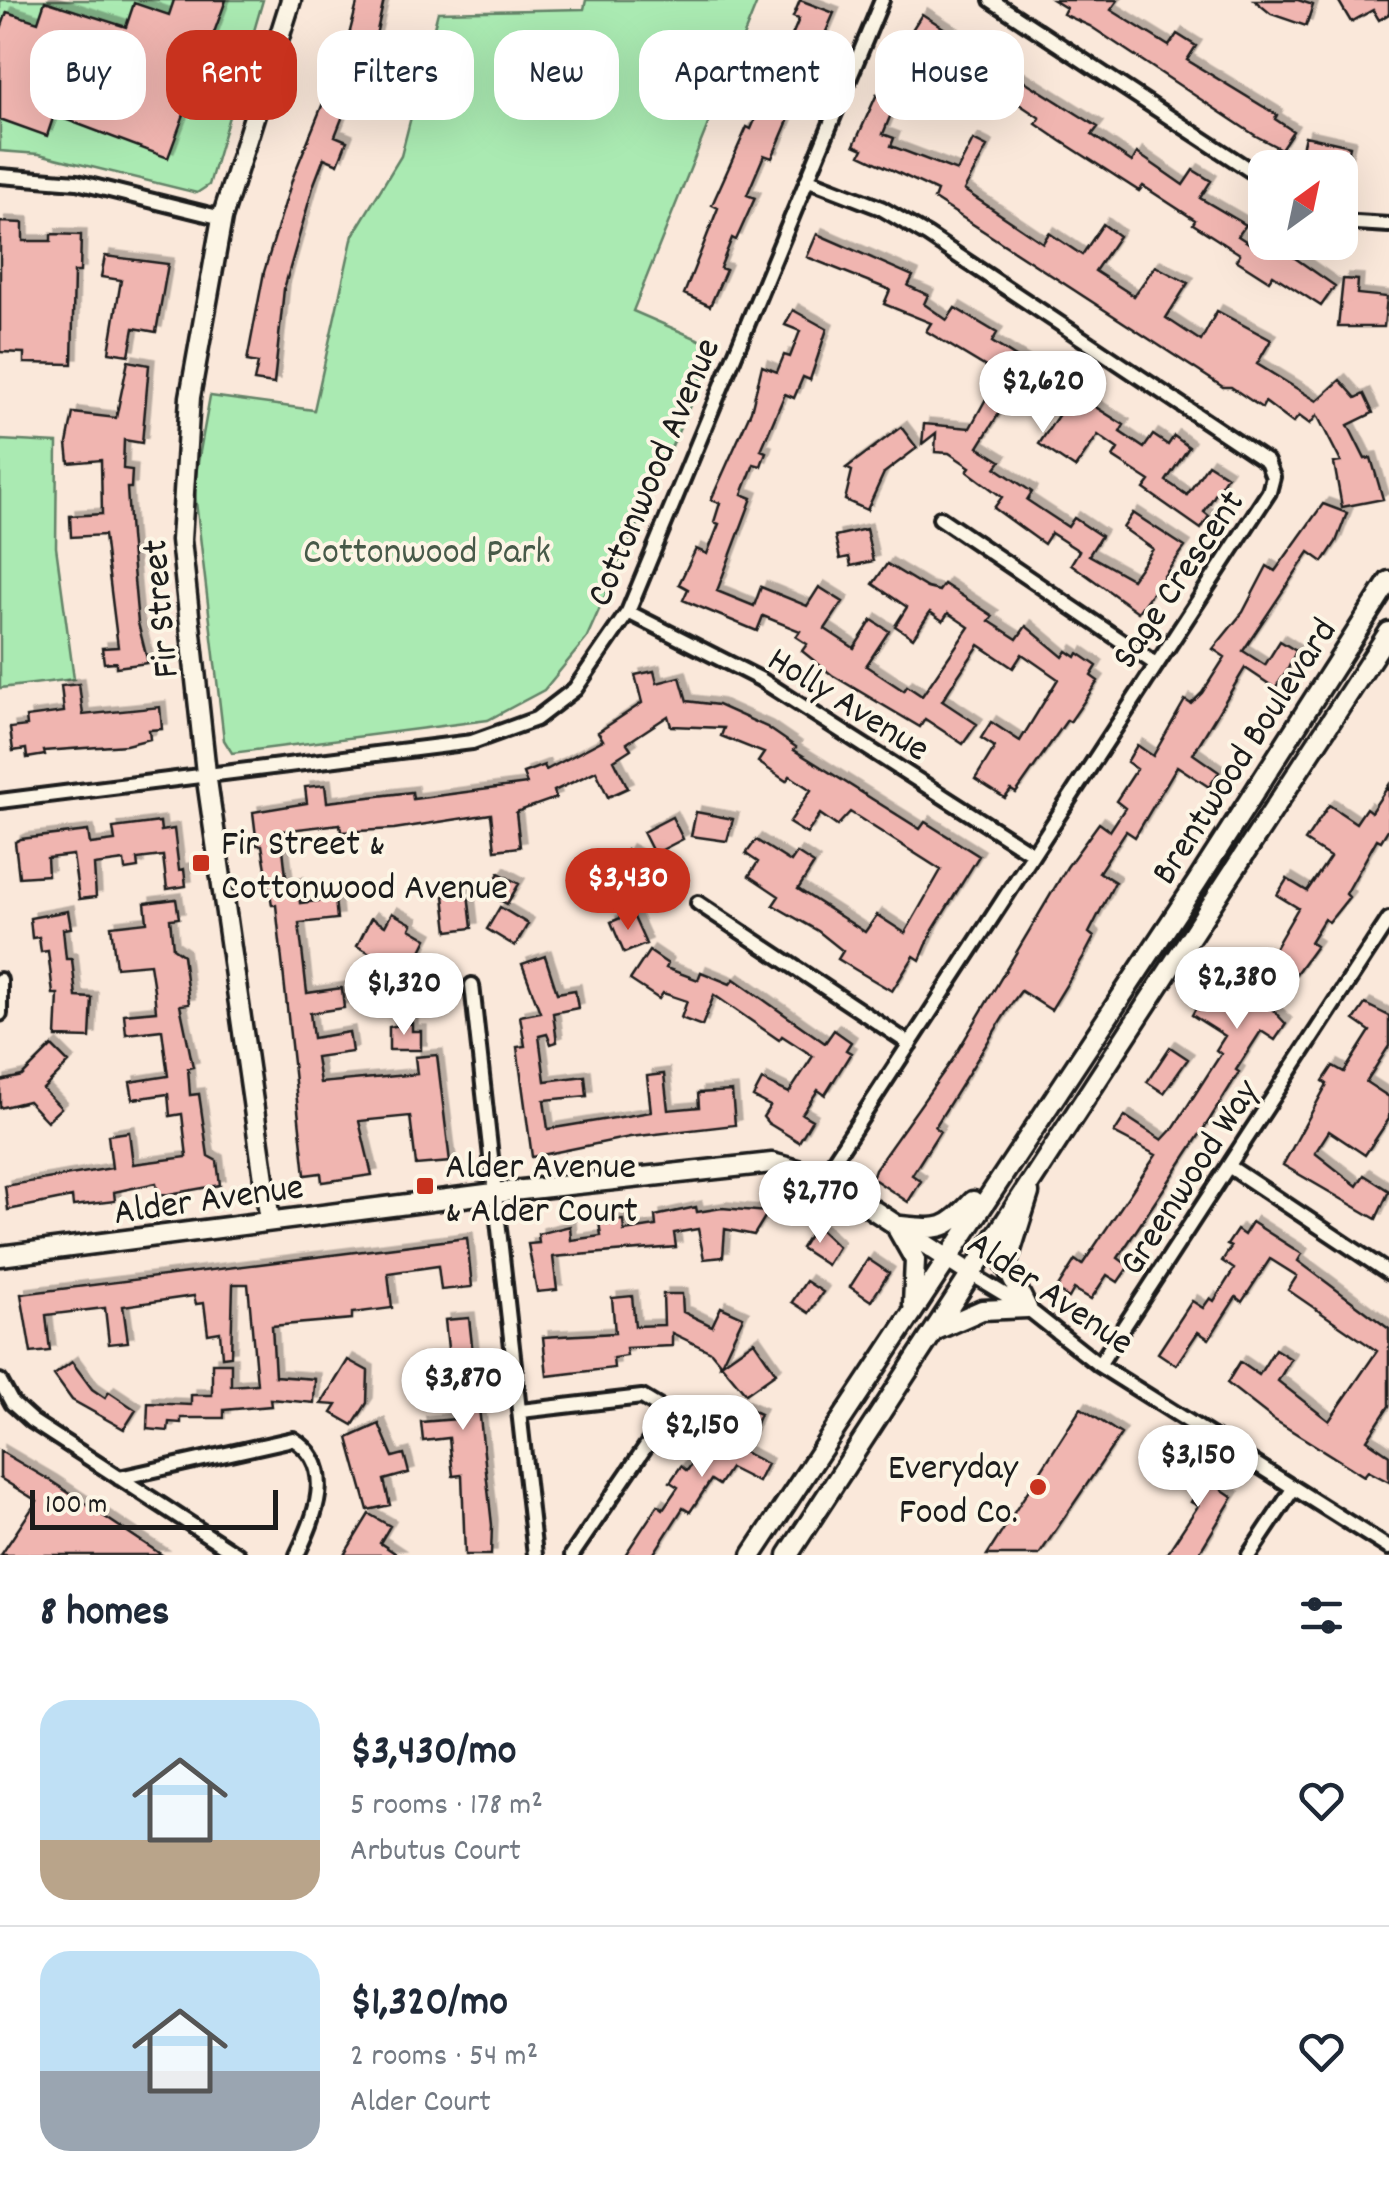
<!DOCTYPE html>
<html lang="en">
<head>
<meta charset="utf-8">
<style>
  :root { --surface:#fff; --page:#f6f6f7; --text:#1f2937; --muted:#747a83; --line:#e0e1e3; --accent:#c8321e }
  body { margin:0; font-family:Dekko,sans-serif; background:var(--page); color:var(--text); height:100vh; display:flex; flex-direction:column; font-size:38px; white-space:nowrap }
  * { box-sizing:border-box; margin:0 }
  p { font-size:32px; color:var(--muted) }
  .icon { flex:none; width:55px; height:55px; fill:none; stroke:currentColor; stroke-width:2; stroke-linecap:round; stroke-linejoin:round }
  .map { position:relative; height:1555px; overflow:hidden }
  .panel { display:flex; flex-direction:column; background:var(--surface); flex:1 }
  .panel>* { flex:none }
  .guide { position:absolute; left:30px; top:30px; width:1330px; height:90px; display:flex; gap:20px }
  .needle { width:65px; rotate:33deg }
  .tools { position:absolute; left:1248px; top:150px; display:grid; gap:20px }
  .tools a { display:grid; place-items:center; width:110px; height:110px; border-radius:20px; background:var(--surface); box-shadow:0 10px 40px #0002; font-size:50px }
  .scale { position:absolute; left:30px; bottom:25px; width:248px; box-sizing:border-box; padding-left:10px; border:5px solid #1c1c1c; border-top:0; font-size:28px; line-height:35px; white-space:nowrap; color:#1c1c1c; -webkit-text-stroke:8px #fcf5e5; paint-order:stroke }
  .price { position:absolute; translate:-50% -85px; padding:0 22px; border-radius:35px; background:#fff; color:#222; font-size:32px; line-height:65px; filter:drop-shadow(0 2px 5px #0008) }
  .price::after { content:''; position:absolute; left:50%; top:60px; width:30px; height:22px; margin-left:-15px; background:inherit; clip-path:polygon(0 0,100% 0,50% 100%) }
  .price.active { background:var(--accent); color:#fff }
  ul { padding:0; list-style:none }
  li { display:flex; align-items:center; gap:30px; height:250px; padding:0 40px }
  li+li { border-top:2px solid var(--line) }
  li span { display:grid; place-items:center; flex:none; width:280px; height:200px; border-radius:30px; color:#555 }
  li>.icon { margin-inline-start:auto }
  span .icon { width:120px; height:120px; fill:#fffc; stroke-width:1 }
  li b { font-size:42px }
  h2 { display:flex; justify-content:space-between; align-items:center; height:120px; padding:0 40px; font-size:42px }
  .tag { padding:0 35px; border-radius:30px; background:var(--surface); box-shadow:0 10px 40px #0002; font-size:35px; line-height:90px }
  .tag.active { background:var(--accent); color:#fff }
  .map>svg:first-child { display:block }
  .green { fill:#aaeab2; stroke:#638367; stroke-width:2.5 }
  .building { fill:#f0b5b0; stroke:#1c1c1c; stroke-width:2.5; filter:url(#shadow) }
  .lines { fill:none; stroke-linecap:round; stroke-linejoin:round }
  .street-casing { stroke:#1c1c1c; stroke-width:20 }
  .secondary-casing { stroke:#1c1c1c; stroke-width:25 }
  .street { stroke:#fcf5e5; stroke-width:12 }
  .secondary { stroke:#fcf5e5; stroke-width:18 }
  .poi-dot { fill:#c8321e; stroke:#fcf5e5; stroke-width:4 }
  .labels { text-anchor:middle; stroke-width:8; stroke-linejoin:round; paint-order:stroke }
  .street-label { font-size:38px; fill:#1c1c1c; stroke:#fcf5e5 }
  .park-label { font-size:38px; fill:#475a49; stroke:#fcf5e5 }
  .poi-label { font-size:38px; fill:#1c1c1c; stroke:#fcf5e5; text-anchor:start }
</style>
</head>
<body>
<div class="map">
<svg width="1389" height="1555" viewBox="0 0 1389 1555">
  <defs>
    <filter id="shadow"><feDropShadow dx="5.5" dy="-5.5" stdDeviation="0" flood-color="#0004"/></filter>
  </defs>
  <rect width="100%" height="100%" fill="#fae8da"/>
  <filter id="ink" filterUnits="userSpaceOnUse"><feTurbulence type="fractalNoise" baseFrequency=".01" numOctaves="2"/><feDisplacementMap in="SourceGraphic" scale="20" xChannelSelector="R" yChannelSelector="G"/><feConvolveMatrix kernelMatrix="1 2 1 2 8 2 1 2 1" color-interpolation-filters="sRGB"/></filter>
  <g filter="url(#ink)">
    <!-- green -->
    <path class="green" d="M0,0H263L209,185L197,193L39,154L0,151Z
      M586,0H758L633,311L716,347L586,639L544,690L488,720L232,753L224,740L194,485L210,396L314,410L353,235L401,156L438,12L584,9Z
      M0,440L57,443L56,547L74,679L0,688Z"/>
    <!-- building -->
    <path class="building" d="M174,0H226L168,158L54,115L47,136L0,119V31L7,12L38,22L45,1L126,27L134,3L169,15Z
      M358,0H384L364,88L359,101L350,98L335,136L347,141L338,164L324,158L314,184L284,289L274,384L254,381L258,363L247,361L264,272L293,177L334,76L338,78Z
      M800,0L834,13L772,158L764,155L747,195L755,198L736,240L732,238L720,268L726,270L710,306L684,294L718,208L712,205L747,127L751,129L761,106L755,96L763,79L740,68L747,51L784,66L797,40L791,38L799,19L793,17Z
      M1053,0H1118L1111,10L1169,46L1177,34L1196,46L1187,60L1277,115L1275,119L1293,131L1281,149L1256,136L1090,26L1063,14L1066,8Z
      M1254,0H1298L1313,5L1306,26L1271,14Z
      M1338,0H1389V14L1379,20L1373,10L1351,22Z
      M922,14L953,34L931,66L937,69L923,101L891,87L901,66L913,71L926,43L910,33Z
      M994,62L1098,127L1092,135L1132,162L1137,153L1183,185L1193,170L1211,181L1200,198L1246,225L1238,236L1261,251L1266,242H1272L1335,286L1321,306L1273,275L1269,281L1236,260L1240,254L1193,224L1195,220L1143,186L1139,191L1061,141L1036,124L1040,118L1010,98L998,100L978,87Z
      M877,94L896,102L883,134L894,138L891,146L957,171L973,140L987,147L964,190L1043,243L1049,233L1082,255L1103,224L1119,236L1095,271L1134,296L1155,266L1188,283L1166,318L1201,341L1217,311L1271,340L1257,364L1317,401L1340,380L1356,398L1364,394L1373,413L1348,425L1365,459L1371,458L1383,499L1342,507L1334,463L1341,462L1317,415L1310,424L1299,416L1293,423L1265,402L1262,408L1231,387H1223L934,199L937,191L860,155L863,149L854,145Z
      M1305,136L1350,146L1345,169L1299,162Z
      M0,222L23,223V241H51V234L81,235L80,272H74L72,364L24,363V353L0,352Z
      M817,234L913,276L908,286L928,295L924,304L947,320L955,308L997,333L992,342L1124,425L1120,432L1144,448L1153,435L1168,445L1174,436L1189,447L1166,481L1187,495L1208,464L1227,476L1204,512L1209,516L1201,529L1144,489L1150,481L1113,457L1118,449L1098,435L1075,468L1039,444L1059,414L1016,386L978,447L1001,461L996,468L1032,492L1027,500L1068,527L1074,518L1101,536L1089,555L1132,579L1153,549L1123,528L1133,513L1185,547L1138,612L1071,564L1079,551L1051,533L1044,544L994,508L1002,497L967,471L970,467L949,453L935,452L936,433L922,444L924,424L970,428L999,375L926,331L931,323L884,304L890,290L807,257Z
      M105,256L168,264L156,332L134,328L129,355L109,352L121,280L101,277Z
      M1343,279L1358,280L1357,294L1387,297L1384,327H1338Z
      M793,310L827,329L810,380L803,377L794,398L785,394L761,450L766,452L761,466L754,464L742,494L752,498L717,591L754,606L761,587L807,606L819,587L843,602L825,629L854,648L872,620L889,631L866,666L904,691L907,686L922,696L969,627L948,613L943,621L930,612L913,638L895,626L907,607L873,584L887,564L927,588L939,591L944,584L993,616L989,621L1017,639L1026,626L1063,657L1067,651L1076,657L1078,653L1097,666L1091,676L1098,681L1070,722L1067,720L1016,793L1011,790L1005,798L975,779L995,747L981,738L991,722L1020,741L1058,679L1022,654L1013,668L979,645L958,676L942,701L977,724L963,744L925,719L920,727L832,675L802,651L807,644L796,637L800,631L763,616L757,631L683,600L688,589L679,584L696,549L707,554L719,524L714,522L720,503L711,500L751,411L762,366L777,372L784,355L790,357L800,331L785,325Z
      M128,361L149,365L142,443L124,440L123,469L132,470L131,488H127L130,536L138,623L148,663L116,667V662L104,663L102,648L118,647L104,535L71,537L70,516L102,514L101,460L69,463L67,444L73,413L116,418Z
      M901,427L917,448L884,473L867,510L845,500L852,471L846,468Z
      M1323,504L1347,513L1336,542L1323,562L1309,552L1243,651L1265,665L1280,641L1296,651L1287,671L1275,688L1245,668L1193,754L1219,772L1209,787L1177,766L1135,837L1126,831L1099,872L1115,882L1089,933L1094,937L1084,956L1051,1010L1021,991L1012,1003L935,1127L940,1131L912,1175L921,1181L908,1202L872,1178L875,1169L953,1059L1067,867L1099,823L1110,831L1125,808L1116,801L1137,769L1127,762L1137,745L1153,756L1185,700L1191,704L1202,693L1225,657L1213,649L1243,612L1267,566L1275,571Z
      M866,529L873,561L851,566L849,557L840,559L835,536Z
      M654,671L657,683L680,677L687,701L718,705L767,727L796,747L794,750L920,829L925,822L979,856L933,930L920,960L914,956L892,991L856,970L838,959L843,951L818,931L773,905L779,896L749,876L758,862L746,854L756,840L791,862L797,853L814,864L798,889L865,932L877,915L905,933L941,870L850,812L837,826L820,814L807,834L789,823L811,790L790,776L786,781L758,762L764,753L721,736L724,728L671,726L668,716L627,743L631,749L614,760L628,788L608,797L596,771L554,791L556,798L516,812L520,847L495,850L491,814L394,829L341,832L340,824L281,831L287,885L298,883L300,903L335,899L337,919L299,923L307,993L342,988L344,1008L310,1013L313,1038L349,1032L352,1052L316,1057L320,1083L417,1074L415,1057L437,1055L450,1162L416,1165L410,1116L359,1121L372,1175L322,1182L321,1173L305,1175L276,905H272L262,845H257L253,812L307,803L305,787L325,785L327,802L412,792L413,799L527,784L523,773L544,765L546,770L603,740L598,732L642,703L635,675Z
      M79,684L83,715L160,707L162,729L149,730L150,739L126,745L44,751L45,755L27,758L26,749L13,751L10,728L27,726L26,717L64,712L61,686Z
      M1389,785V828L1381,841L1377,839L1346,894L1349,897L1329,922L1324,919L1310,942L1316,946L1271,1008L1286,1024L1275,1040L1261,1031L1236,1070L1239,1072L1210,1119L1118,1258L1129,1266L1118,1282L1107,1275L1091,1299L1074,1289L1069,1298L1056,1290L1075,1260L1082,1265L1156,1155L1114,1133L1125,1116L1162,1140L1174,1127L1221,1054L1216,1050L1225,1036L1192,1015L1202,997L1225,1012L1241,988L1249,993L1298,908L1277,895L1287,879L1307,891L1330,857L1305,841L1329,805L1356,823L1366,808L1371,812Z
      M696,812L733,819L727,841L691,836Z
      M672,817L683,839L654,854L643,832Z
      M160,822L161,831L174,829L179,870L184,869L186,886L167,889L163,856L137,859L138,868L125,870L124,861L94,865L96,897L79,899L73,855L47,858L48,875L19,877L15,842L21,839L88,831L90,844L115,841L113,828Z
      M627,850L647,861L629,893L603,878L611,863L618,866Z
      M499,873L519,884L507,904L488,893Z
      M468,893L472,928L448,931L444,896Z
      M176,899L179,918L170,919L173,948L183,955L189,1004L180,1005L193,1067L188,1068L190,1095L199,1094L208,1156L217,1161L220,1185L158,1196L156,1183L114,1192L115,1201L73,1206L72,1197L8,1210L5,1186L112,1168L108,1135L129,1132L133,1164L187,1157L182,1114L170,1116L168,1094L133,1099L130,1082L168,1076L162,1030L126,1034L124,1014L156,1011L154,990L150,964L116,967L111,926L147,922L145,903Z
      M500,907L528,924L515,946L487,929Z
      M68,911L71,928L63,929L66,959H72L76,997L92,998L90,1038L56,1037L58,994H53L48,951L41,952L39,937L32,938L30,918Z
      M392,913L412,924L410,929L427,939L410,973L411,1000L378,1004L377,981L362,973L372,954L357,946L371,918L385,926Z
      M632,913L646,944L624,953L611,922Z
      M649,951L668,964L666,968L698,980L701,972L730,984L734,979L825,1043L834,1030L851,1042L846,1050L851,1053L825,1095L818,1090L802,1114L812,1120L799,1142L768,1123L763,1117L770,1106L753,1097L762,1080L789,1093L813,1056L782,1036L779,1040L714,995L702,1026L681,1018L687,1001L663,993L659,999L630,980Z
      M545,956L557,993L575,990L578,1008L553,1013L557,1042L551,1044L547,1034L539,1036L545,1081L585,1076L587,1096L544,1100L548,1129L651,1112L647,1076L664,1074L668,1110L699,1107L698,1093L732,1091L735,1125L630,1137L532,1157L517,1047L525,1046L520,1016L540,1012L522,964Z
      M1365,1004L1389,1016V1046L1366,1082L1389,1097V1119L1365,1155L1329,1131L1315,1153L1357,1186L1364,1175L1389,1191L1376,1219L1283,1165L1327,1084L1323,1081L1333,1066L1344,1072L1370,1031L1354,1020Z
      M412,1023V1031H421V1050H389V1027Z
      M52,1046L69,1063L43,1089L61,1108L47,1121L28,1101L0,1108V1081L22,1076Z
      M1170,1047L1188,1059L1164,1093L1147,1082Z
      M696,1207L697,1212L722,1208L768,1212L754,1235L725,1229L723,1257L704,1259L698,1229L674,1233L676,1247L553,1257L557,1290L537,1292L528,1244L539,1243L538,1234L570,1226L571,1240L601,1236L599,1222L623,1220L624,1231L656,1226L655,1216Z
      M1252,1222L1302,1254L1298,1261L1389,1329V1406L1367,1440L1389,1455V1482L1368,1471L1364,1476L1273,1419L1227,1383L1240,1362L1259,1375L1275,1349L1291,1359L1278,1381L1329,1421L1377,1351L1288,1290L1297,1276L1270,1259L1242,1302L1236,1297L1209,1339L1198,1332L1176,1365L1158,1353L1192,1301L1203,1308L1210,1298L1214,1301L1234,1269L1222,1261L1231,1247L1227,1245L1237,1230L1244,1235Z
      M815,1225L838,1247L827,1265L801,1248Z
      M467,1238L472,1287L441,1290L438,1266L388,1273L392,1308L352,1313V1319L272,1326L275,1376L315,1379L314,1403L270,1399L271,1406L224,1410V1418H181V1423L169,1422L168,1431L147,1429L148,1403L191,1405V1395H212V1363H231V1386L257,1384L248,1284H233L231,1356L222,1357L220,1332L208,1334L204,1303L196,1304L194,1296L123,1306L128,1342L109,1344L105,1308L46,1315L50,1351L31,1353L21,1294Z
      M868,1259L889,1273L871,1301L850,1287Z
      M806,1281L823,1292L809,1313L792,1302Z
      M663,1294H682L683,1312L712,1326L721,1307L743,1317L721,1364L754,1341L776,1373L746,1394L711,1352L672,1333V1346L626,1348L627,1356L613,1358L614,1368L547,1376L543,1337L615,1333L612,1298L632,1296L635,1326L664,1325Z
      M469,1318L492,1525L491,1555H465L462,1475L453,1476L449,1438L423,1441L421,1422L456,1419L452,1377L416,1380L414,1361L449,1358L445,1320Z
      M348,1360L368,1371L367,1403L353,1425L332,1413L337,1405L321,1404Z
      M72,1362L92,1389L105,1398L109,1392L136,1410L124,1429L72,1400L54,1375Z
      M739,1405L760,1414L744,1452L767,1464L758,1482L730,1468L719,1485L711,1480L690,1512L683,1508L653,1555H625L658,1505L663,1509L678,1487L670,1482L681,1466L687,1471L702,1448L717,1458Z
      M1081,1408L1121,1434L1039,1555H987Z
      M379,1424L393,1457L404,1454L409,1473L384,1480L390,1505L368,1510L348,1438Z
      M0,1451L51,1481L162,1555H1L37,1501L0,1478Z
      M1177,1459L1233,1497L1198,1555H1166L1198,1506L1191,1502L1196,1494L1166,1476Z
      M369,1514L390,1526L380,1543L398,1555H344Z"/>
    <g class="lines">
      <defs>
        <path id="street" d="M991,0L1265,180
          M0,176L77,182L222,218
          M809,180L881,208L927,235L1267,462L1273,477L1269,492L823,1177
          M1340,222L1389,225
          M940,518L1154,663
          M628,612L760,679L1033,854
          M0,801L472,742L536,719L575,689L628,612L882,0
          M698,903L910,1044
          M0,980V1014
          M472,985L535,1555
          M1230,1167L1389,1273
          M971,1274L1027,1308L1099,1365L1389,1548
          M1099,1365L1389,919
          M0,1381L12,1403L32,1421L238,1555
          M521,1411L642,1397L662,1409L661,1424L572,1555
          M119,1478L293,1439C338,1466 314,1519 297,1555
          M1249,1555L1293,1489"/>
        <path id="secondary" d="M270,1221L206,773L181,540L190,397L222,218L291,0
          M901,1226C941,1230 945,1231 973,1201
          M898,1230L915,1260L913,1305
          M0,1256L494,1193L772,1163L823,1177L971,1274
          M934,1331L982,1310L1027,1308L1006,1266L1029,1193
          M752,1555L1197,882L1389,581
          M788,1555L1389,632"/>
      </defs>
      <!-- street casing -->
      <use href="#street" class="street-casing"/>
      <!-- secondary casing -->
      <use href="#secondary" class="secondary-casing"/>
      <!-- street -->
      <use href="#street" class="street"/>
      <!-- secondary -->
      <use href="#secondary" class="secondary"/>
    </g>
  </g>
  <!-- markers -->
  <g class="poi-dot">
    <rect x="191" y="853" width="20" height="20" rx="5"/>
    <rect x="415" y="1176" width="20" height="20" rx="5"/>
    <circle cx="1038" cy="1487" r="10"/>
  </g>
  <g class="labels">
    <!-- street labels -->
    <g class="street-label">
      <text transform="translate(651 471) rotate(-67)" y="13">Cottonwood Avenue</text>
      <text transform="translate(1176 578) rotate(-56)" y="13">Sage Crescent</text>
      <text transform="translate(158 609) rotate(-95)" y="13">Fir Street</text>
      <text transform="translate(850 702) rotate(32)" y="13">Holly Avenue</text>
      <text transform="translate(1242 750) rotate(-57)" y="13">Brentwood Boulevard</text>
      <text transform="translate(1187 1176) rotate(-57)" y="13">Greenwood Way</text>
      <text transform="translate(208 1197) rotate(-8)" y="13">Alder Avenue</text>
      <text transform="translate(1052 1291) rotate(34)" y="13">Alder Avenue</text>
    </g>
    <!-- park labels -->
    <g class="park-label">
      <text x="427" y="562">Cottonwood Park</text>
    </g>
    <!-- poi labels -->
    <g class="poi-label">
      <text x="221" y="854">Fir Street &amp;<tspan x="221" dy="44">Cottonwood Avenue</tspan></text>
      <text x="445" y="1177">Alder Avenue<tspan x="445" dy="44">&amp; Alder Court</tspan></text>
      <text x="1018" y="1478" text-anchor="end">Everyday<tspan x="1018" dy="44">Food Co.</tspan></text>
    </g>
  </g>
</svg>
<div class="tools">
<a><svg class="needle" viewBox="-14 -14 28 28"><path d="M0-13l5 13h-10z" fill="#e53935"/><path d="M0 13l5-13h-10z" fill="#747a83"/></svg></a>
</div>
<div class="scale">100 m</div>
<b class="price" style="left:1043px;top:436px">$2,620</b>
<b class="price active" style="left:628px;top:933px">$3,430</b>
<b class="price" style="left:1237px;top:1032px">$2,380</b>
<b class="price" style="left:404px;top:1038px">$1,320</b>
<b class="price" style="left:820px;top:1246px">$2,770</b>
<b class="price" style="left:463px;top:1433px">$3,870</b>
<b class="price" style="left:702px;top:1480px">$2,150</b>
<b class="price" style="left:1198px;top:1510px">$3,150</b>
<div class="guide">
<a class="tag">Buy</a>
<a class="tag active">Rent</a>
<a class="tag">Filters</a>
<a class="tag">New</a>
<a class="tag">Apartment</a>
<a class="tag">House</a>
</div>
</div>
<section class="panel">
<h2>8 homes<svg class="icon" aria-label="filters" viewBox="0 0 24 24"><path d="M4 7h16M4 17h16"/><circle cx="9" cy="7" r="2"/><circle cx="15" cy="17" r="2"/></svg></h2>
<ul>
<li><span style="background:linear-gradient(#bfe0f5 70%,#b9a48a 0)"><svg class="icon" aria-label="home" viewBox="0 0 24 24"><path d="M3 11l9-7 9 7M6 9v11h12V9"/></svg></span><div><b>$3,430/mo</b><p>5 rooms · 178 m²</p><p>Arbutus Court</p></div><svg class="icon" aria-label="heart" viewBox="0 0 24 24"><path d="M12 20l-8-8c-3-5 5-10 8-4 3-6 11-1 8 4z"/></svg></li>
<li><span style="background:linear-gradient(#bfe0f5 60%,#9aa5b1 0)"><svg class="icon" aria-label="home" viewBox="0 0 24 24"><path d="M3 11l9-7 9 7M6 9v11h12V9"/></svg></span><div><b>$1,320/mo</b><p>2 rooms · 54 m²</p><p>Alder Court</p></div><svg class="icon" aria-label="heart" viewBox="0 0 24 24"><path d="M12 20l-8-8c-3-5 5-10 8-4 3-6 11-1 8 4z"/></svg></li>
</ul>
</section>
</body>
</html>
